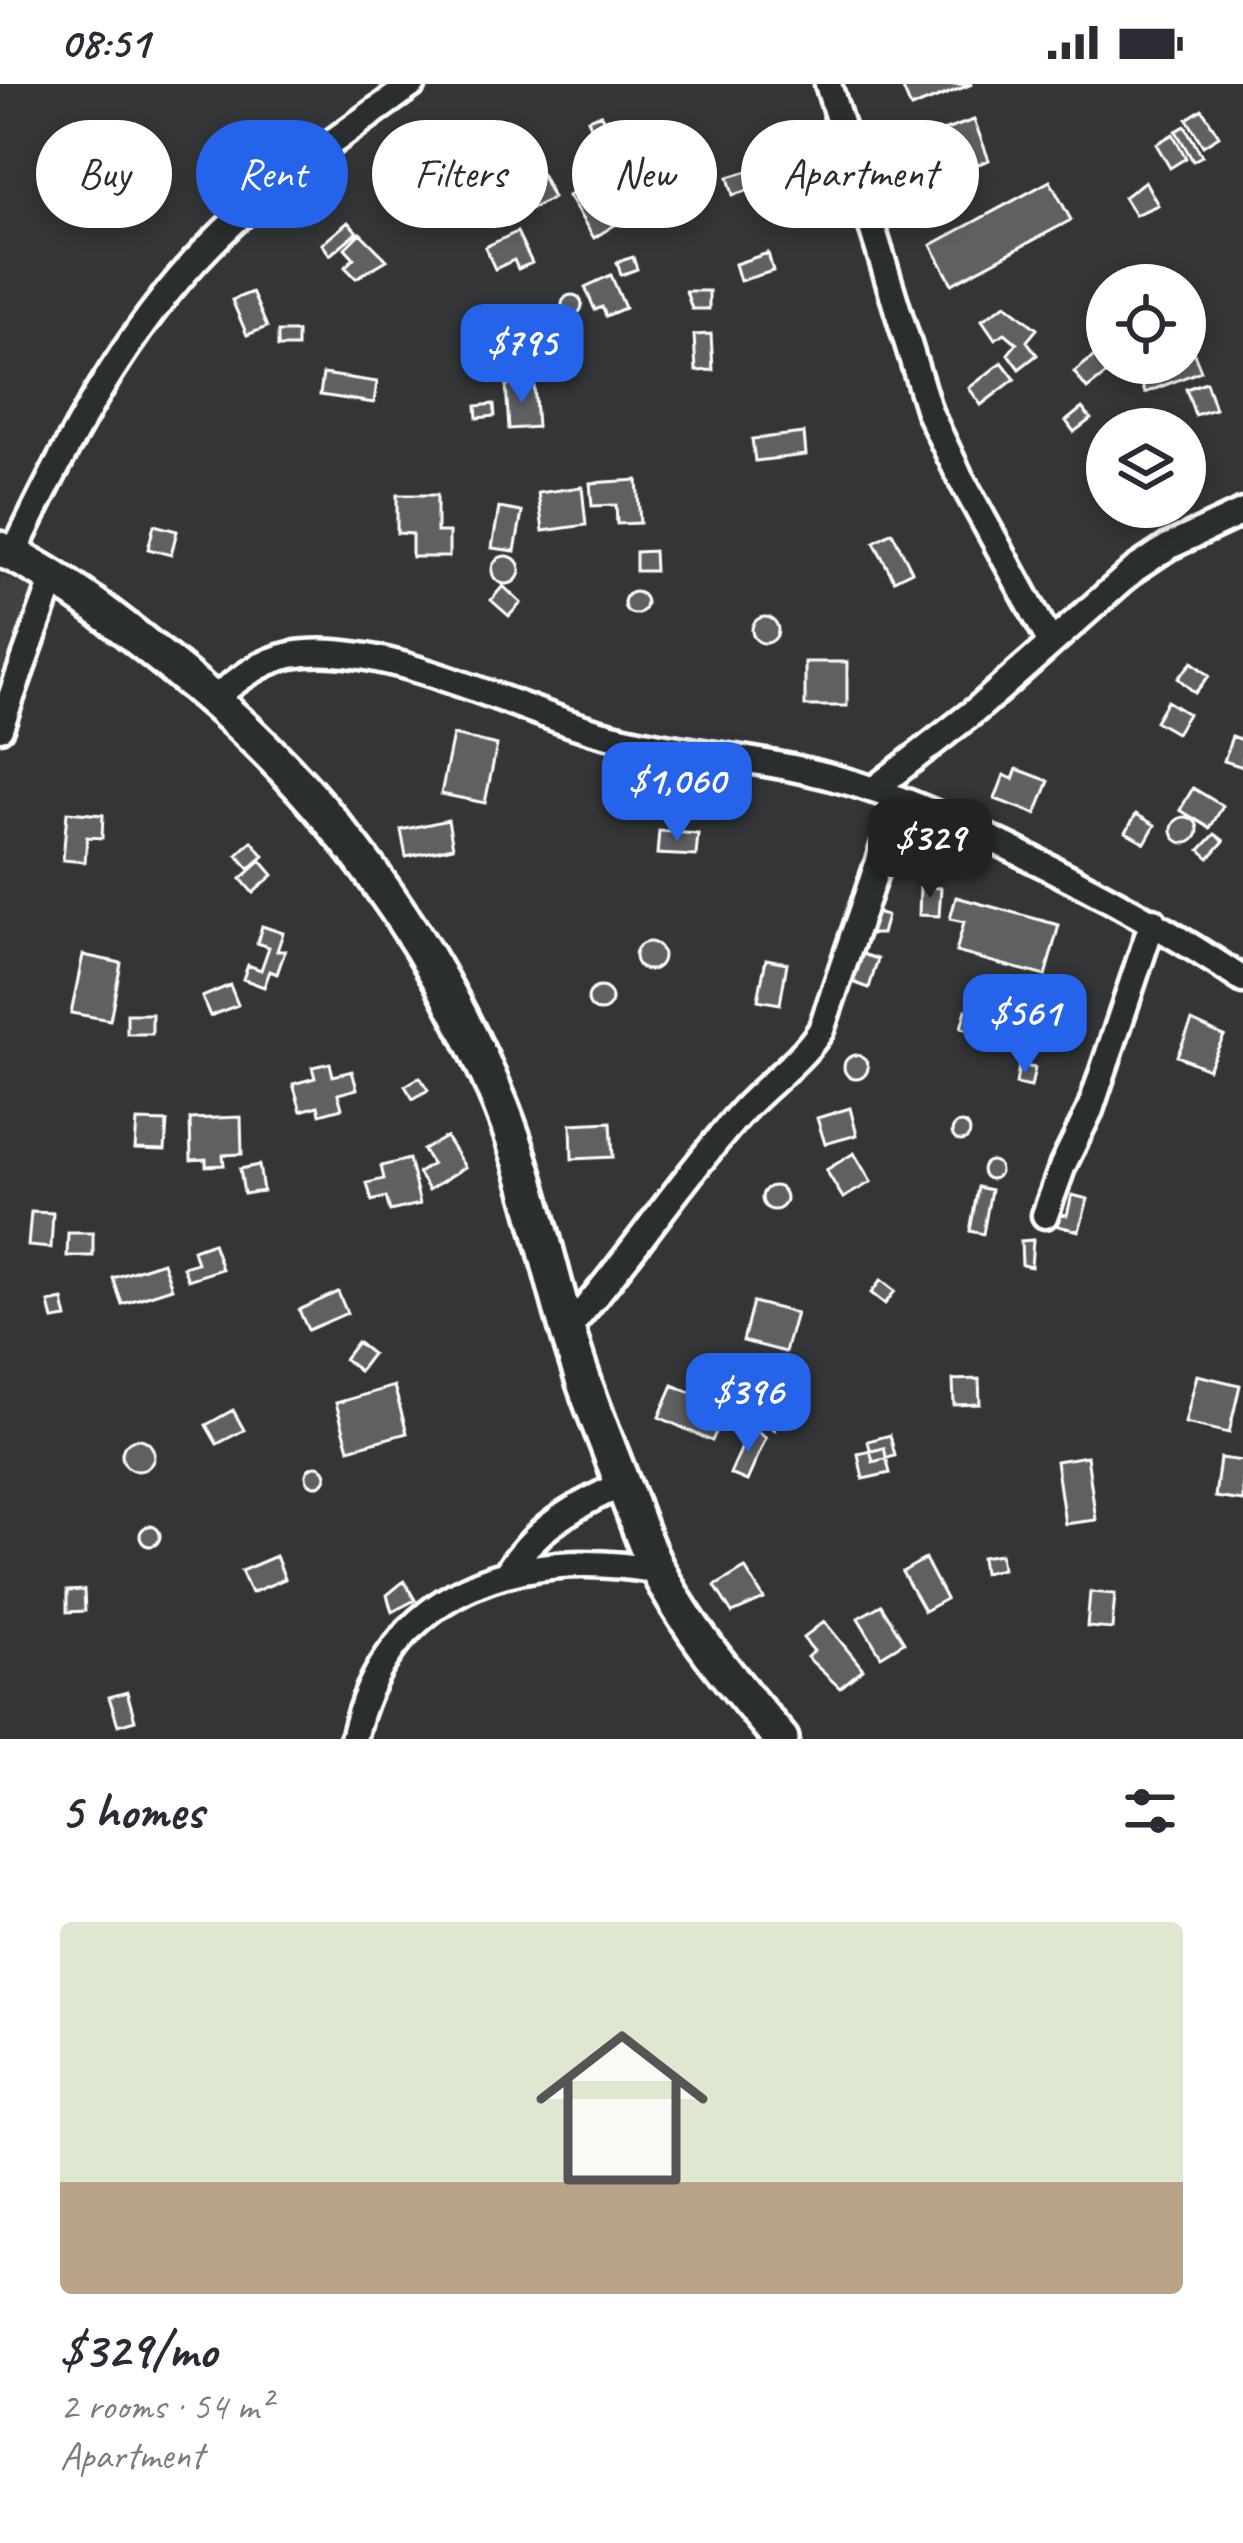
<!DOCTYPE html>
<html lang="en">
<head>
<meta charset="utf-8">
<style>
  :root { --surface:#fff; --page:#f7f7f7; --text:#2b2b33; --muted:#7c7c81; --accent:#2563eb }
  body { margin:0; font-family:Caveat,sans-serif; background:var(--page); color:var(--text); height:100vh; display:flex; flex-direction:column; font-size:45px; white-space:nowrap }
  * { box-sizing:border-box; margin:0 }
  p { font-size:39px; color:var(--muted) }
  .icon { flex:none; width:66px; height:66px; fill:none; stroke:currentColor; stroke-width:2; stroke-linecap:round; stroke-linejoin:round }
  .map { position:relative; height:1655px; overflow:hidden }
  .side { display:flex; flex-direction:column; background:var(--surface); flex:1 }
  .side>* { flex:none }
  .banner { position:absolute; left:36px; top:36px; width:1173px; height:108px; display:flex; gap:24px }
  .tools { position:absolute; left:1086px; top:180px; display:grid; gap:24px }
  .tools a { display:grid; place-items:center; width:120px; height:120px; border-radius:50%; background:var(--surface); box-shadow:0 6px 18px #0003; font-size:60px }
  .price { position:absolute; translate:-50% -102px; padding:0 27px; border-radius:24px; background:var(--accent); color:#fff; font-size:39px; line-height:78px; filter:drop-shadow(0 3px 6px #0008) }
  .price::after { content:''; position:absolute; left:50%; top:72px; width:36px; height:27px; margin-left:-18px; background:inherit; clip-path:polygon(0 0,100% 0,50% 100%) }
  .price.selected { background:#222; color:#fff }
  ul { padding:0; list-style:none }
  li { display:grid; align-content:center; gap:24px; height:636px; padding:0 60px }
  li span { display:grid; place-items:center; height:372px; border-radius:12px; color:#555 }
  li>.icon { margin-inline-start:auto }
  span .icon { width:216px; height:216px; fill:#fffc; stroke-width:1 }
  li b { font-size:51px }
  h2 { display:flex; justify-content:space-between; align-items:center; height:144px; padding:0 60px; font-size:51px }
  .chip { padding:0 42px; border-radius:54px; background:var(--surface); box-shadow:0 6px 18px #0003; font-size:42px; line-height:108px }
  .chip.selected { background:var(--accent); color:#fff }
  .status { display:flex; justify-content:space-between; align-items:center; height:84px; padding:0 60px; background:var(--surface); direction:ltr }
  .status svg { height:33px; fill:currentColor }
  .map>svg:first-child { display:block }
  .built { fill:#404243 }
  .building { fill:#5f6162; stroke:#fff; stroke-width:3 }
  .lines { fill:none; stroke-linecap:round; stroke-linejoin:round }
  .street-casing { stroke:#fff; stroke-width:33 }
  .secondary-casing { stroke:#fff; stroke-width:42 }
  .street { stroke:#2a2d2e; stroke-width:24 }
  .secondary { stroke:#2a2d2e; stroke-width:33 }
</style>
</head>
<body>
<div class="status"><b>08:51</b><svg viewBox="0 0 49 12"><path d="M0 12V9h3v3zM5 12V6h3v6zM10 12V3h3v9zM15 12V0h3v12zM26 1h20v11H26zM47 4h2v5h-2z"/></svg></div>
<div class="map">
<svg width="1243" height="1655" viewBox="0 0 1243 1655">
  <rect width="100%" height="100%" fill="#333536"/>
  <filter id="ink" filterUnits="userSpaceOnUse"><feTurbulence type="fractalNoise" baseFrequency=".00833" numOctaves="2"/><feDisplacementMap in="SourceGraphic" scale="24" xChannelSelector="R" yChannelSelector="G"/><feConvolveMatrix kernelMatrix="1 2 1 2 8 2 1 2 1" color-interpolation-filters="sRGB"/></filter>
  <g filter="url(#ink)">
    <!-- built -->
    <path class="built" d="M0,491L35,506L0,602Z"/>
    <!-- building -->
    <path class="building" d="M901,0H972L911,24Z
      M1202,25L1219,52L1203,62L1187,35Z
      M601,30L608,48L596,53L588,35Z
      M974,36L989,76L932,97L917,56Z
      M1185,42L1202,72L1193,77L1176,47Z
      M675,49L681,89L660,92L653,53Z
      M1173,50L1186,74L1170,84L1156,60Z
      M530,67L553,114L530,125L507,78Z
      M765,82L771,100L733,111L728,93Z
      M616,83L625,97L612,105L629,132L594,154L568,112Z
      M1050,97L1071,136L952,200L931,161Z
      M1145,97L1158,121L1135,131L1124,113Z
      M348,138L357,148L330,171L322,160Z
      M517,148L532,179L518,185L514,176L495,185L485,163Z
      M360,149L387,176L356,194L345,183L354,174L345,164Z
      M768,169L773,187L740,197L735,180Z
      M633,173L637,185L621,191L617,178Z
      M611,191L625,224L606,232L602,223L595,226L585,203Z
      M686,207H709V225H692Z
      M252,208L267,243L247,251L232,216Z
      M562 221a10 10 0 1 1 20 0a10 10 0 1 1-20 0Z
      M1006,220L1037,245L1027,257L1037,271L1019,285L1008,270L1017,259L1005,249L995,255L982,236Z
      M512 250a11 11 0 1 1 22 0a11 11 0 1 1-22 0Z
      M1185,247L1201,287L1145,309L1138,289L1152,284L1150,279H1185Z
      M278,248H297V263H278Z
      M711,250L713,286L696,287L694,251Z
      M1107,262V279H1121L1087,305L1074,288Z
      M1002,278L1015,295L981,321L969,304Z
      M323,290L377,298L374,319L320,311Z
      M1206,298L1215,325L1195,331L1186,305Z
      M534,299L537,343L509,345L506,301Z
      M494,320L495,332L477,334L476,322Z
      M1082,324L1091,335L1074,348L1066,337Z
      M804,349L806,371L755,377L752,355Z
      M637,396L640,439L617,440L616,421L592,422L590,399Z
      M582,403L586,441L543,447L538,409Z
      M397,411H437V448H449V473H412V450L397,449Z
      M499,424L522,428L515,467L492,464Z
      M154,441L177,447L171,471L148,465Z
      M892,448L912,487L894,496L874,458Z
      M654,467L655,487H636V468Z
      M492 486a14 14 0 1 1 28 0a14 14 0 1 1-28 0Z
      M503,502L521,519L509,532L491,516Z
      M624 519a11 11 0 1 1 22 0a11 11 0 1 1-22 0Z
      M752 546a13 13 0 1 1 26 0a13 13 0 1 1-26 0Z
      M805,578H847V622H805Z
      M1192,578L1209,592L1195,609L1178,594Z
      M1167,617L1188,630L1176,649L1155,637Z
      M453,651L497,661L485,719L441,710Z
      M1232,652L1243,656V683L1224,677Z
      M1017,685L1049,697L1036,730L995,715L1004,691L1013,695Z
      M1193,704L1223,722L1210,744L1180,726Z
      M67,728L103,731L102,754L87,753L85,778L63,776Z
      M1136,730L1155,741L1145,759L1126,748Z
      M1172 746a13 13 0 1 1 26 0a13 13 0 1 1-26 0Z
      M448,736L453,763L406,773L401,746Z
      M659,747L698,750L696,772L657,770Z
      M1215,750L1224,757L1209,774L1200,766Z
      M252,757L264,772L249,785L237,771Z
      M261,777L273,791L253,809L241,795Z
      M920,803L941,804L939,832L919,831Z
      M956,813L1059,841L1045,892L956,868L964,838L950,835Z
      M875,829L887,832L882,850H869Z
      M262,842L283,849L277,867H285L277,890L270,887L264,903L243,895L248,881L261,886L269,863L257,859Z
      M635 872a14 14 0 1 1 28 0a14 14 0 1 1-28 0Z
      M859,869L878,875L869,904L850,897Z
      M83,871L121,879L110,936L71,929Z
      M766,875L787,879L780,920L758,916Z
      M230,901L238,921L210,932L202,913Z
      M588 915a12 12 0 1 1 24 0a12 12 0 1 1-24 0Z
      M1051,905L1076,917L1058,951L1033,939Z
      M966,926L995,934L990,951L961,944Z
      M127,930H152V950H127Z
      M1000,933L1033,939L1030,959L996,953Z
      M1192,937L1224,952L1208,985L1177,972Z
      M844 983a12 12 0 1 1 24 0a12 12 0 1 1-24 0Z
      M330,979L333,992L352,987L357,1005L338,1010L342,1024L320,1030L318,1022L301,1027L293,1000L315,994L312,983Z
      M1019,981L1035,984L1031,1003L1016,1000Z
      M420,993L428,1006L413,1015L405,1002Z
      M850,1024L857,1051L825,1060L817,1034Z
      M241,1033L242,1070L223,1071L224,1081L206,1082V1075L191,1076L190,1035Z
      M137,1037L167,1038L165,1066L135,1065Z
      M611,1038L613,1073L572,1075L571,1040Z
      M952 1048a9 9 0 1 1 18 0a9 9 0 1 1-18 0Z
      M446,1053L465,1083L429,1106L418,1089L432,1080L423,1066Z
      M854,1069L871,1098L843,1114L826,1086Z
      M409,1075L420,1120L390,1127L386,1113L372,1117L367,1099L384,1095L381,1082Z
      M982 1086a9 9 0 1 1 18 0a9 9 0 1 1-18 0Z
      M259,1081L263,1107L244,1110L240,1085Z
      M762 1114a12 12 0 1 1 24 0a12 12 0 1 1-24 0Z
      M978,1103L991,1106L983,1150L970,1147Z
      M1072,1111L1088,1115L1079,1147L1058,1142L1061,1130L1067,1131Z
      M31,1128L53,1129L51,1164L28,1162Z
      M68,1149H93V1172H67Z
      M1033,1156L1031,1183L1022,1181L1021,1157Z
      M213,1159L222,1185L188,1196L183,1183L197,1179L193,1166Z
      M163,1178L172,1204L122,1220L113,1194Z
      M881,1196L895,1207L885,1220L871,1209Z
      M338,1208L347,1229L308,1246L299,1226Z
      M63,1216L67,1234L53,1236L49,1219Z
      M753,1218L796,1229L785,1268L743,1257Z
      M357,1258L372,1270L359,1287L344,1275Z
      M1197,1291L1240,1301L1229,1349L1185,1339Z
      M979,1295L980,1320L954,1321L953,1296Z
      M673,1301L727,1324L712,1357L659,1333Z
      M394,1302L407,1349L349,1365L336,1319Z
      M765,1314L774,1345L755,1334Z
      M233,1326L244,1346L217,1360L206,1341Z
      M751,1343L766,1354L747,1397L730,1390Z
      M890,1351L895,1372L873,1378L868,1357Z
      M122 1371a16 16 0 1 1 32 0a16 16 0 1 1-32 0Z
      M884,1364L890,1389L863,1395L858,1370Z
      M1087,1372L1096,1436L1065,1440L1056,1377Z
      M1220,1374L1243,1377V1417L1215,1413Z
      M306 1392a10 10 0 1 1 20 0a10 10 0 1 1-20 0Z
      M140 1452a10 10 0 1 1 20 0a10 10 0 1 1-20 0Z
      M1000,1470L1002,1485L983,1489L981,1473Z
      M276,1472L285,1495L251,1509L241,1487Z
      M925,1475L946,1515L924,1527L902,1488Z
      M745,1484L764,1515L732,1529L715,1502Z
      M404,1497L415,1516L392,1528L387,1511Z
      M84,1506L85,1527L67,1528V1507Z
      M1090,1508L1115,1510L1112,1545L1087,1543Z
      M881,1521L904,1558L881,1572L858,1534Z
      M824,1537L863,1585L840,1604L807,1573L814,1567L803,1554Z
      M127,1608L135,1636L118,1641L109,1613Z"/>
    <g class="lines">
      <defs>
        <path id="street" d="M828,0L929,328L960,393L1051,559
          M13,471C65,361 124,248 210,161C271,99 343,50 413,0
          M213,616C235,597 261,577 291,571C380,554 511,624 597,648C665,667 734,671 802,686C874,701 941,731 1006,762C1088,802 1167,844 1243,896
          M0,644L53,496
          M873,706L977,625L1135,485L1168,463L1243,428
          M1045,1131L1063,1081L1090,1026L1153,837
          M567,1246C629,1176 680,1096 743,1026C768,999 801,977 821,946L900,716
          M506,1490C535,1444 574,1422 623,1400
          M353,1655C387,1505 519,1461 658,1487"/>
        <path id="secondary" d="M0,465C64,492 140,556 194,600C329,712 435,858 501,1022C530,1095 546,1173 568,1248C584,1304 606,1357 627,1411C637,1436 645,1463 658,1487C689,1548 737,1603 781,1655"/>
      </defs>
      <!-- street casing -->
      <use href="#street" class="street-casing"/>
      <!-- secondary casing -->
      <use href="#secondary" class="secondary-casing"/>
      <!-- street -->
      <use href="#street" class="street"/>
      <!-- secondary -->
      <use href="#secondary" class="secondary"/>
    </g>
  </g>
</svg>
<div class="tools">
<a><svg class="icon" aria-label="locate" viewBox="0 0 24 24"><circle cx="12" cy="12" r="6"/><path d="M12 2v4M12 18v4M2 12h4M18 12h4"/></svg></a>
<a><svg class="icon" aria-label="layers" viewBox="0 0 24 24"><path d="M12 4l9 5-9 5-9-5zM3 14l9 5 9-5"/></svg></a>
</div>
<b class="price" style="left:522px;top:322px">$795</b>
<b class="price" style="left:677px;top:760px">$1,060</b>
<b class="price selected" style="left:930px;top:817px">$329</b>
<b class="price" style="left:1025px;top:992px">$561</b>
<b class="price" style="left:748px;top:1371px">$396</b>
<div class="banner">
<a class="chip">Buy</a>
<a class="chip selected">Rent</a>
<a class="chip">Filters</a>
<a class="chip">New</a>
<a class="chip">Apartment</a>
</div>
</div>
<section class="side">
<h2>5 homes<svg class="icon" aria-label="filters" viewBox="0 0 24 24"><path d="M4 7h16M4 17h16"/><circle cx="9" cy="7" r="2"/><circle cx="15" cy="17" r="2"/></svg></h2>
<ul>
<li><span style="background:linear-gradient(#dfe7d0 70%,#b9a48a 0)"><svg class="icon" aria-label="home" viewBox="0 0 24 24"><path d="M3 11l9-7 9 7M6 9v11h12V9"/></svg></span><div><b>$329/mo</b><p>2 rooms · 54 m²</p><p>Apartment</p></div></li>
</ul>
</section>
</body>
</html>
